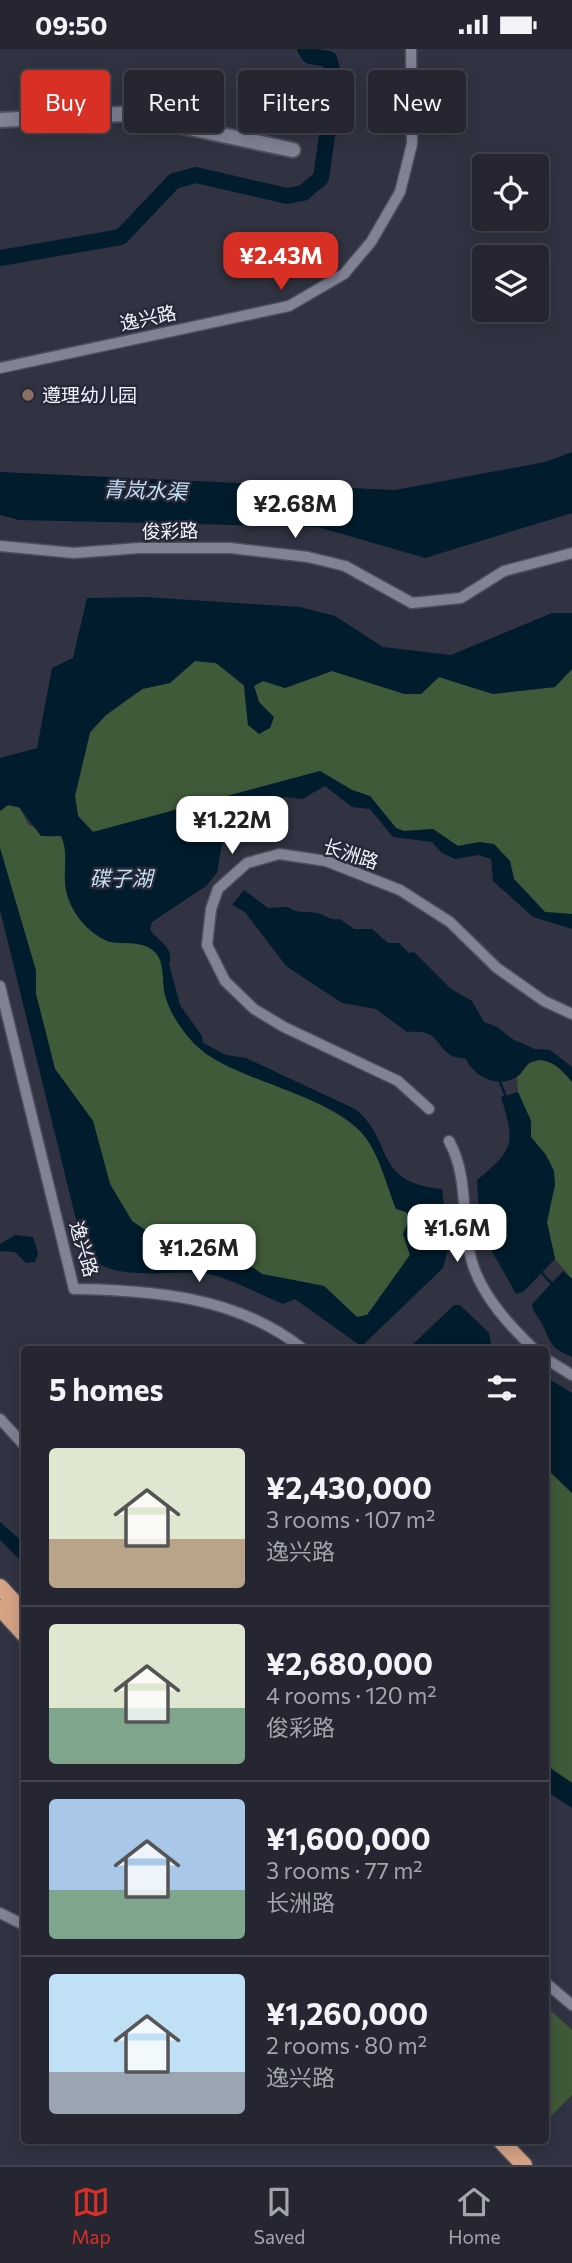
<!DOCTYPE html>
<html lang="en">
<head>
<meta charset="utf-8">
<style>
  :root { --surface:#252632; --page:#2d2e3a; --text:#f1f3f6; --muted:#a3a5ac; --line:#42434d; --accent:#d93025 }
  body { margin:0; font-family:Commissioner,"Noto Sans SC",sans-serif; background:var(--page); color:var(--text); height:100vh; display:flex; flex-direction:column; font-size:26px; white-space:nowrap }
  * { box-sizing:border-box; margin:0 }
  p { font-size:23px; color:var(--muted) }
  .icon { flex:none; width:38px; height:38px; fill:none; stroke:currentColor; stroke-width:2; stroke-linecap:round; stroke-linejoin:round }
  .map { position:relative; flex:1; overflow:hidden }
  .panel { position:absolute; left:21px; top:1297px; width:528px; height:798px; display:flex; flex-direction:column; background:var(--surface); border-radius:7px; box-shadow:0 4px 18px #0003,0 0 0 2px var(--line) }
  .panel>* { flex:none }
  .banner { position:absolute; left:21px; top:21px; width:530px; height:63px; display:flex; gap:14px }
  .controls { position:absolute; left:472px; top:105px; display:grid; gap:14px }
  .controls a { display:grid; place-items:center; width:77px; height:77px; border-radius:7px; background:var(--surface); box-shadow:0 4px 18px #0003,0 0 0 2px var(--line); font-size:35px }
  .price { position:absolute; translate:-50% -60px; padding:0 16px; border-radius:14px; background:#fff; color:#222; font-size:23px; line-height:46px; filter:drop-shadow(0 2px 4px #0008) }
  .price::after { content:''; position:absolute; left:50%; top:42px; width:21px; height:16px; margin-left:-10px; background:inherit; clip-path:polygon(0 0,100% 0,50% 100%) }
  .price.active { background:var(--accent); color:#fff }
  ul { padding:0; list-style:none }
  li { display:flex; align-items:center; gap:21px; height:175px; padding:0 28px }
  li+li { border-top:2px solid var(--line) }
  li span { display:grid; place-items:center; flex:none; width:196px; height:140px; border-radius:7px; color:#555 }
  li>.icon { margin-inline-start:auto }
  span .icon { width:84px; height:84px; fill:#fffc; stroke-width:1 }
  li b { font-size:30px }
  h2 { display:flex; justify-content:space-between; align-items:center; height:84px; padding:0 28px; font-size:30px }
  .tag { padding:0 24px; border-radius:7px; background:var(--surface); box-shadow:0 4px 18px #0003,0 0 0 2px var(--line); font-size:24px; line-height:63px }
  .tag.active { background:var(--accent); color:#fff }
  .status { display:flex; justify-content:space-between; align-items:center; height:49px; padding:0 35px; background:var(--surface); direction:ltr }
  .status svg { height:19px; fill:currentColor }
  .menu { display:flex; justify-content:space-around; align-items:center; height:98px; border-top:2px solid var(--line); background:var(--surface); font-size:19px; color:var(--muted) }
  .menu a { display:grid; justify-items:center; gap:4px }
  .menu .active { color:var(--accent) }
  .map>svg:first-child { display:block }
  .green { fill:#3f5a39 }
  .water { fill:#011c2c }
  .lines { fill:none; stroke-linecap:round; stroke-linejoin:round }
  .stream { stroke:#011c2c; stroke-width:2.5 }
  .river { stroke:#011c2c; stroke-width:16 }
  .minor-casing { stroke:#4d4f5b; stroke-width:13 }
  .secondary-casing { stroke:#4d4f5b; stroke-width:18 }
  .trunk-casing { stroke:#4d4f5b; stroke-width:19 }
  .minor { stroke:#818395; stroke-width:10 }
  .secondary { stroke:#818395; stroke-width:14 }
  .trunk { stroke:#d6a385; stroke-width:16 }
  .education-dot { fill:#8d6e63; stroke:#272938; stroke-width:2.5 }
  .labels { text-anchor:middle; stroke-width:5; stroke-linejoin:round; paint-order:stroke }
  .street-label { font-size:19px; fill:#f2f4fe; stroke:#272938 }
  .poi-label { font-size:19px; fill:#f2f4fe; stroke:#272938; text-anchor:start }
  .water-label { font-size:21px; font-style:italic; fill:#c1dff4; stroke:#272938 }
</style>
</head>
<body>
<div class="status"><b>09:50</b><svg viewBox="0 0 49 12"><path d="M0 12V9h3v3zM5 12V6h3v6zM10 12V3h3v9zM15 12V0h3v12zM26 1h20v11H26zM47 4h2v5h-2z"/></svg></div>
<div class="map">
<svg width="572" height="2116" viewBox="0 0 572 2116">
  <rect width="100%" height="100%" fill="#313342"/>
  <!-- green -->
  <path class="green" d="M195,612L216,614L244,637L248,676L259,653L254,636L263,632L285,639L332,622L404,645H421L439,628L493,645L555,638L572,620V865L545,863L514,830L510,812L480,793L458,797L433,780L404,782L396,779L370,747L352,741L320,722L93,783L78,767L75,747L90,684L106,666L143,640L170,634Z
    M8,756L20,759L28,775L50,788L61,786L67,799L65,835L108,893C126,894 153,891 161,913C165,923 162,936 165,946C171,967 191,991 206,1005C244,1022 333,1055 360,1082C379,1100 386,1135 396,1160L406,1163L410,1169L403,1185L410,1206L367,1266L357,1268L324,1237L262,1225L241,1210L218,1203L181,1200L160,1191L132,1172L110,1135L93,1072L55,1020L36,945V921L0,799V762Z
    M541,1011L557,1016L572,1033V1230L555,1210L547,1173L550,1157L546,1106L531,1088V1072L518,1043L517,1028L530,1014Z
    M546,1419L572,1444V1734L546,1716Z
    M546,1957L572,1981V2046L546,2072Z"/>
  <!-- water -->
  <path class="water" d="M572,403V464L425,509L318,478L19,471L0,466V423L395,441L545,413Z
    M145,548L300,558L335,567L383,598L451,606L552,564H572V620L555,638L493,645L439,628L421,645H405L332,622L285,639L263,632L254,637L259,653L274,668L270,679L259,685L248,676L244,636L216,614L195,612L170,634L142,640L106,666L90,683L75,747L78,767L93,783L320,722L352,741L370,747L396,779L404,782L433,780L458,797L480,793L494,795L510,812L514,830L545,863L572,865V880L533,868L493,832L491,810L478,806L455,810L442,804L432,793L393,788L370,760L352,758L325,737L302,750L285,748L272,756L241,764L224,783L217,824L206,837L152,873L150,880C157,893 175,897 169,915L180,956L202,987L203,994L226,1006L246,1009L355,1060C394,1090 372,1134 442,1140L449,1196L443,1219L364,1295H358L295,1250L283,1255C261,1246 239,1234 217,1227C175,1215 110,1241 83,1199L0,861V799L36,922V945L55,1020L93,1072L110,1135L132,1172L160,1191L181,1200L218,1203L241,1210L262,1225L324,1237L357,1268L367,1266L410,1206L403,1185L410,1169L406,1163L396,1160C386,1135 379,1103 361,1083C328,1047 245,1033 205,1004C189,992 171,968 166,949C161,935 166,915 155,903C141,889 121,898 105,891C84,881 66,857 65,833C64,816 68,802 61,787H41L19,758L8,756L0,762V709L37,699L52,619L73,609L87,549Z
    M244,841L268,859L288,858C299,866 305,861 317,864C327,866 329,872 340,870L354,880H372L388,894H399L409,904L414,903L451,940L472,952L484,973L497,978L514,991L535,1000L550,1001L572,1018V1033C563,1021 546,1004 529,1014C525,1017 522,1024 518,1027C499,1040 475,1029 466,1010C462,1009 458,1009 455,1008C433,999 442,979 407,983L376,960L342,954L286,917L245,863L232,856Z
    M518,1043L531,1072V1088L546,1106L554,1122L555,1136L547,1173L555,1210L523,1243L516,1245L489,1197L479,1165L477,1131C515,1100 515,1094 501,1048Z
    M15,1186L33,1188L38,1204L35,1213L26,1214L15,1203L0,1202V1195Z
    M563,1222L572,1230V1308C550,1299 552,1295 542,1275C539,1268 533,1264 532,1255Z
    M454,1256H460L489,1284L492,1300H408Z
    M546,1328L572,1344V1444L546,1419Z
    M0,1473L24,1494V1515L0,1491Z
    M546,1716L572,1734V1759L546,1742Z"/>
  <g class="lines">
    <!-- stream -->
    <path class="stream" d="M498,1028L506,1048
      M541,1223L551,1234"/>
    <!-- river -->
    <path class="river" d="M0,209L121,188L174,132L196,126L287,147L303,144L321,129L335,30L329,10L310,7L305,0"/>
    <defs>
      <path id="minor" d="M0,319L289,257L344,225L371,193L400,143L412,95L411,0
        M0,497L74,504L139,499H230L308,508L345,517L412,554L461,549L504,522L572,504
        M0,937L74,1240C154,1241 238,1248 303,1300
        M429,1060L398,1032L284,978L254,960L225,932L207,896L211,860L218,840L247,814L279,805L326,812L400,841L450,873L497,919L544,952L572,965
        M449,1092C470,1130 460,1173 472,1213C482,1247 510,1277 534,1300
        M546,1310L572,1326
        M0,1370L24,1396
        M0,1864L24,1876
        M546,1934L572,1956"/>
      <path id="secondary" d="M0,71L123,65L293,101"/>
      <path id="trunk" d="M0,1538L24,1564
        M0,1559L24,1585
        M500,2091L524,2116"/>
    </defs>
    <!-- minor casing -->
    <use href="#minor" class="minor-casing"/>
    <!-- secondary casing -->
    <use href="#secondary" class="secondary-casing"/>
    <!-- trunk casing -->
    <use href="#trunk" class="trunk-casing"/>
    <!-- minor -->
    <use href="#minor" class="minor"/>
    <!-- secondary -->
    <use href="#secondary" class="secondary"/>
    <!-- trunk -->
    <use href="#trunk" class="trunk"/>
  </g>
  <!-- markers -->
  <circle class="education-dot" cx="28" cy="346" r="7"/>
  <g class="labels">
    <!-- street labels -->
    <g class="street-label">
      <text transform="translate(148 269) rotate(-12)" y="7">逸兴路</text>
      <text transform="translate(170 482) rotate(-1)" y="7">俊彩路</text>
      <text transform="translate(351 805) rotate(18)" y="7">长洲路</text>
      <text transform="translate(84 1200) rotate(74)" y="7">逸兴路</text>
    </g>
    <!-- poi labels -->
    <g class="poi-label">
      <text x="42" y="353">遵理幼儿园</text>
    </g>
    <!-- water labels -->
    <g class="water-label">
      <text transform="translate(145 442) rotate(2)" y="7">青岚水渠</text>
      <text x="121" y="837">碟子湖</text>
    </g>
  </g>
</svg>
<div class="controls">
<a><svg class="icon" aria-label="locate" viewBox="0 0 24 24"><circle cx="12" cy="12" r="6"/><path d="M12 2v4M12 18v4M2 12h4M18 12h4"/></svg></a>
<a><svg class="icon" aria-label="layers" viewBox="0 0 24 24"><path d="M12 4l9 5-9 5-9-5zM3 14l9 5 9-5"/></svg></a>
</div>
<b class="price active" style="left:281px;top:243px">¥2.43M</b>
<b class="price" style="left:295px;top:491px">¥2.68M</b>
<b class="price" style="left:232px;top:807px">¥1.22M</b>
<b class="price" style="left:457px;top:1215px">¥1.6M</b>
<b class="price" style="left:199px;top:1235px">¥1.26M</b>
<div class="banner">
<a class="tag active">Buy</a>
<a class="tag">Rent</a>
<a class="tag">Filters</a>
<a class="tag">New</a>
</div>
<section class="panel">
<h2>5 homes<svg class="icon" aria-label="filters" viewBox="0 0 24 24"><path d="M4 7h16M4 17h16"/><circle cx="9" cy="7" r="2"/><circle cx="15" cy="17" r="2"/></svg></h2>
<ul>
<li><span style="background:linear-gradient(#dfe7d0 65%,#b9a48a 0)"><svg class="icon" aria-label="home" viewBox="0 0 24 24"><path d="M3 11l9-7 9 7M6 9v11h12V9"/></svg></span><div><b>¥2,430,000</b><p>3 rooms · 107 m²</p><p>逸兴路</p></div></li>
<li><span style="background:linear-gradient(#dfe7d0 60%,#7fa58c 0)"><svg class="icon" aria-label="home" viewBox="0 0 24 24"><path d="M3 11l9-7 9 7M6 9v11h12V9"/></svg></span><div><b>¥2,680,000</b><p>4 rooms · 120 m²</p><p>俊彩路</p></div></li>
<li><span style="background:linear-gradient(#a9c7e8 65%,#7fa58c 0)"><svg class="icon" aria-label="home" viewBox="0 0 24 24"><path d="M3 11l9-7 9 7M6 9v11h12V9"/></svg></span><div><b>¥1,600,000</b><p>3 rooms · 77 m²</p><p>长洲路</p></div></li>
<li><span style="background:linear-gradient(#bfe0f5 70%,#9aa5b1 0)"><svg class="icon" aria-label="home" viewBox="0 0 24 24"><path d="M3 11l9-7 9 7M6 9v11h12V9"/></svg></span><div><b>¥1,260,000</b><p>2 rooms · 80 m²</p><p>逸兴路</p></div></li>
</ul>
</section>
</div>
<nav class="menu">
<a class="active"><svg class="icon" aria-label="map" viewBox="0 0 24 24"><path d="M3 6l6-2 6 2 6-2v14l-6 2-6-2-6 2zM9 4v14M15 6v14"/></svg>Map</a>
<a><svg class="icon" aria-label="saved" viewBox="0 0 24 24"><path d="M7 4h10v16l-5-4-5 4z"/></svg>Saved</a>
<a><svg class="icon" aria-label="home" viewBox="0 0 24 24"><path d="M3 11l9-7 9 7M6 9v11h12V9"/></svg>Home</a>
</nav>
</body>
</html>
